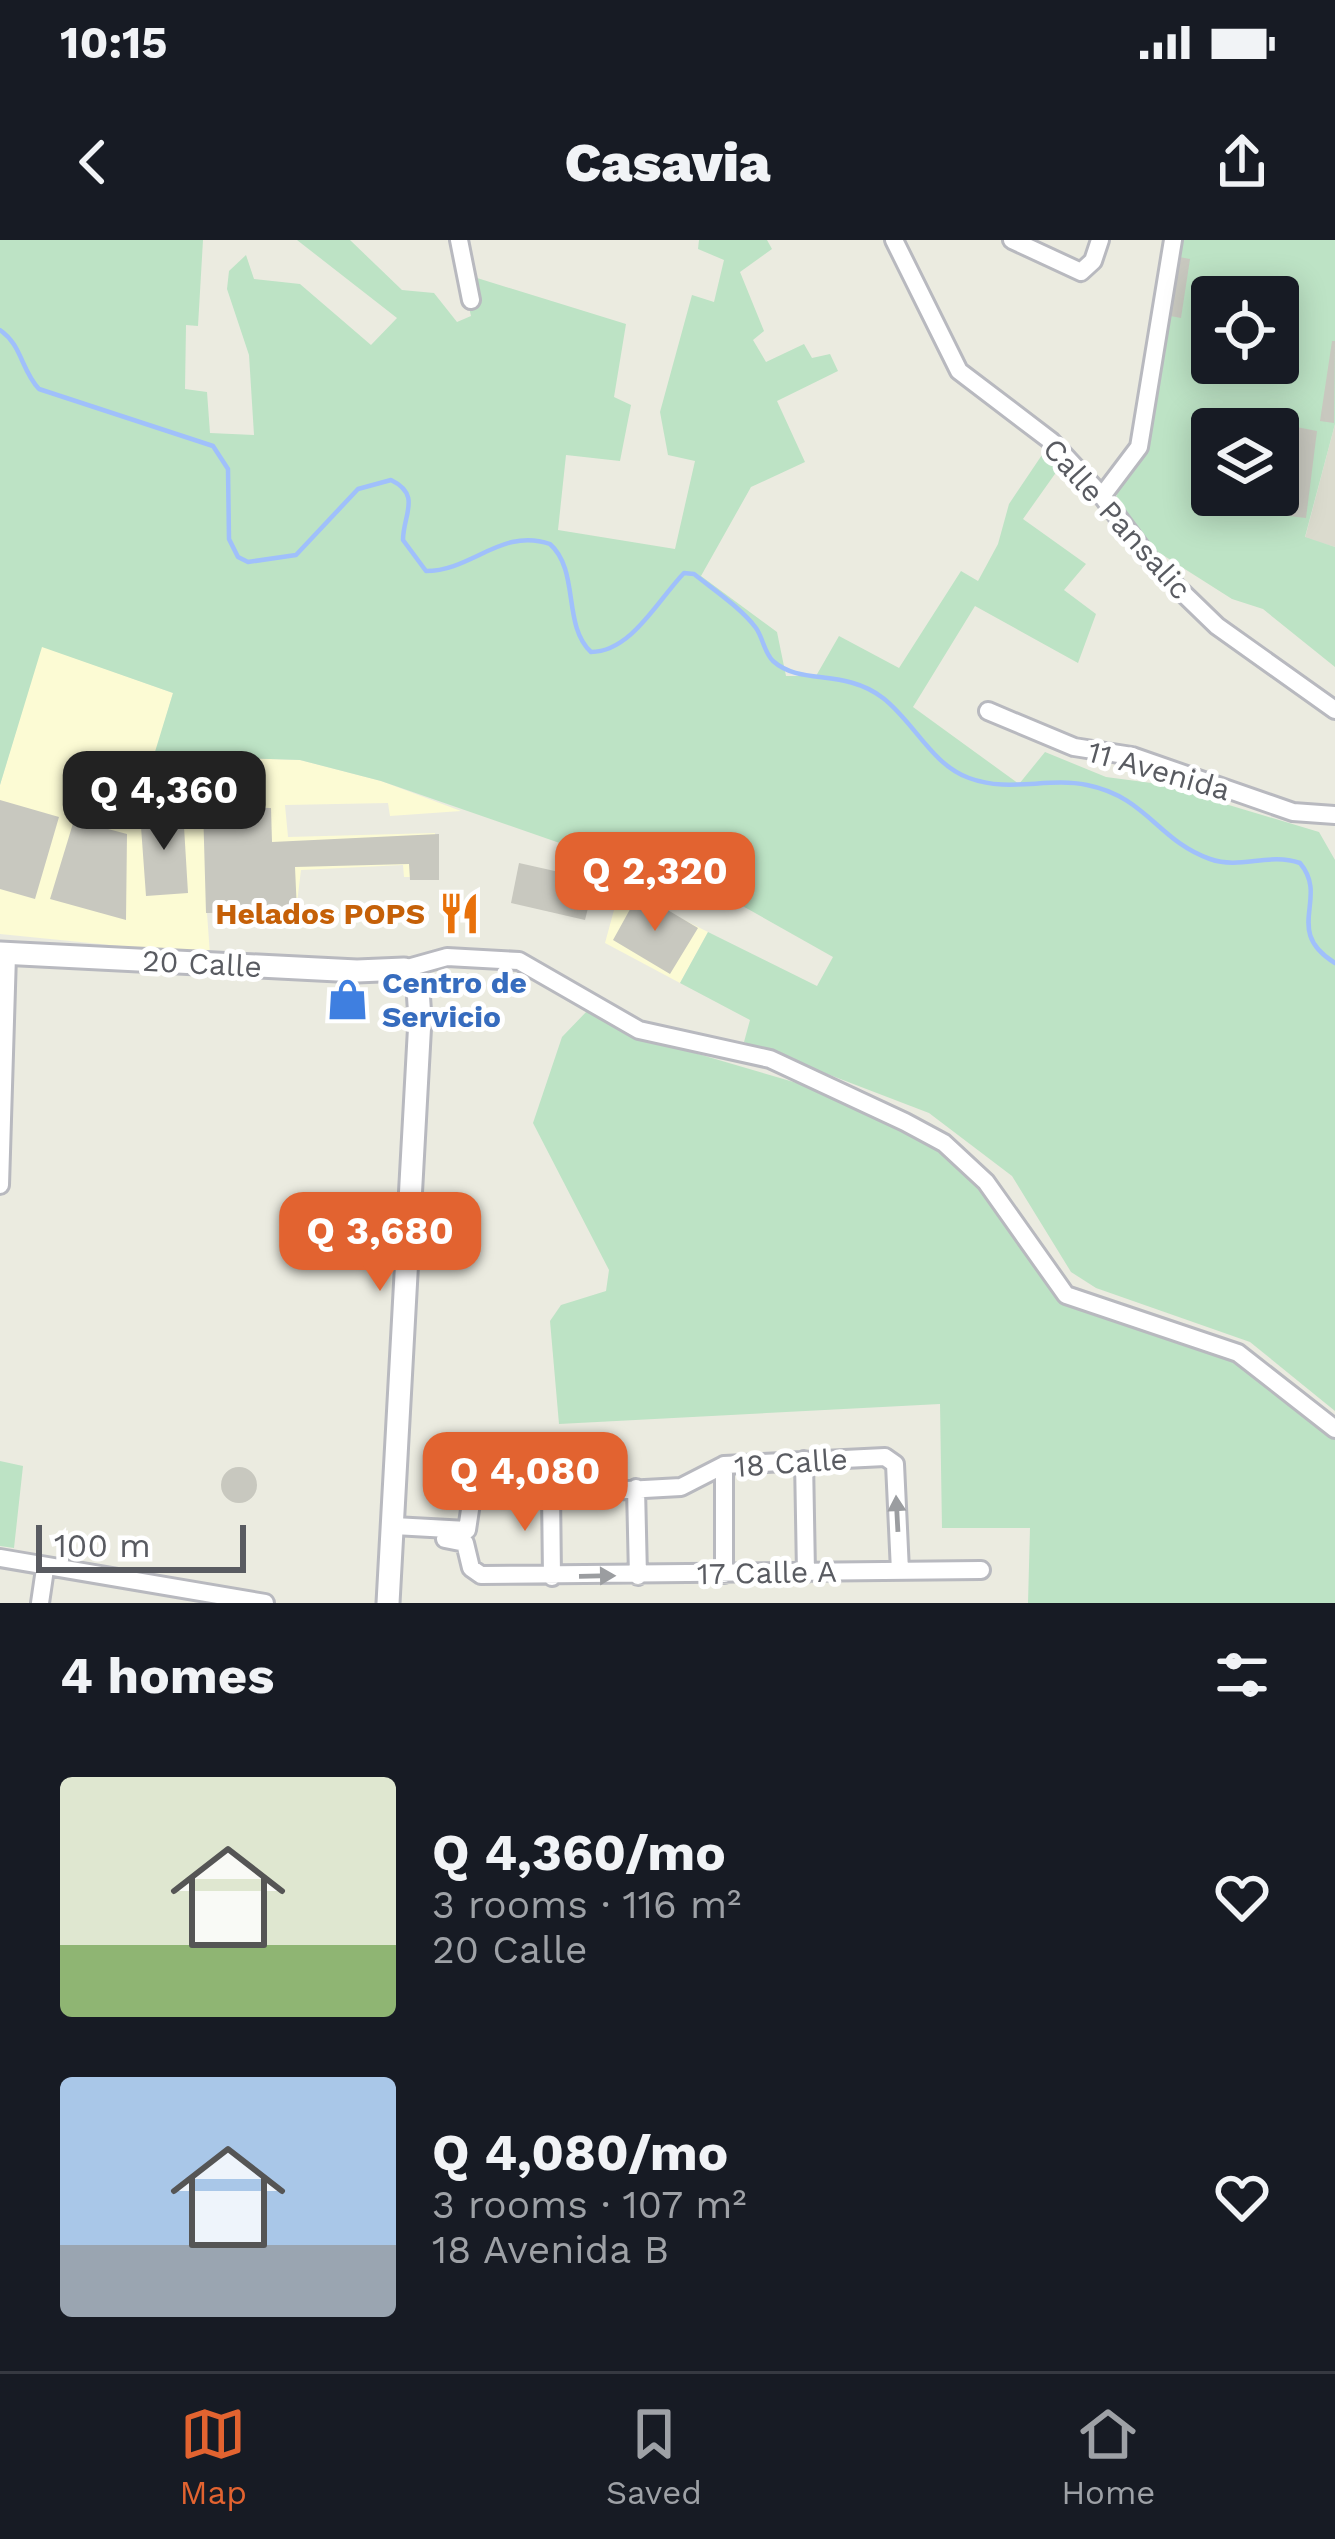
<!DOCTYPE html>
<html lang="en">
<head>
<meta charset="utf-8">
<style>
  :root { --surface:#171b24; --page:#242831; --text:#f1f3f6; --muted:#9ea1a6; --line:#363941; --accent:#e26330 }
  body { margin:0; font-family:"Work Sans",sans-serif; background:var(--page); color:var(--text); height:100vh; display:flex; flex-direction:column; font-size:45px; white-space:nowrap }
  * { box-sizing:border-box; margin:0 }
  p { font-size:39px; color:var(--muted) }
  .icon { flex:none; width:66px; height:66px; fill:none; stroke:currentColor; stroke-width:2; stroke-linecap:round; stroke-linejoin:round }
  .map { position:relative; height:1363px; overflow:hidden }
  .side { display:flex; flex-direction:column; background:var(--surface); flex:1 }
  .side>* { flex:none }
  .fabs { position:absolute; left:1191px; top:36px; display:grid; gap:24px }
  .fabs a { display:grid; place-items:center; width:108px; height:108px; border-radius:12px; background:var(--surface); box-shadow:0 6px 30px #0003; font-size:60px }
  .scale { position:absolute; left:36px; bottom:30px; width:210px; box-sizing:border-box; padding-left:12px; border:6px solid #595b61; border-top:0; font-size:33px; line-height:42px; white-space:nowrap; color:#595b61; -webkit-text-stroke:9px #fff; paint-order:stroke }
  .price { position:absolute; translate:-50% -102px; padding:0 27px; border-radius:24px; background:var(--accent); color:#fff; font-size:39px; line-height:78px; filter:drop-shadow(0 3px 6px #0008) }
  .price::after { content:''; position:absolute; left:50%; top:72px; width:36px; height:27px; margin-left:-18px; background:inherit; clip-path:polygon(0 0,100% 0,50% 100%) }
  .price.active { background:#222; color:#fff }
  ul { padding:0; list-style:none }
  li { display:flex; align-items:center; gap:36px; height:300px; padding:0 60px }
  li span { display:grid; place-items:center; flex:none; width:336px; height:240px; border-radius:12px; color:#555 }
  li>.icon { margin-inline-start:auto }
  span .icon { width:144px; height:144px; fill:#fffc; stroke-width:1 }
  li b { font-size:51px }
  h2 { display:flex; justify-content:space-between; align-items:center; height:144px; padding:0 60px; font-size:51px }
  .status { display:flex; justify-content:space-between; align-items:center; height:84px; padding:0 60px; background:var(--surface); direction:ltr }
  .status svg { height:33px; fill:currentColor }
  header { display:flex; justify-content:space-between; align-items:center; height:156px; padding:0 60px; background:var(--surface); font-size:54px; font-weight:800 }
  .menu { display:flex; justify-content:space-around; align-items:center; height:168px; border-top:3px solid var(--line); background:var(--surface); font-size:33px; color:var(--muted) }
  .menu a { display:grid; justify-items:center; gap:6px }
  .menu .active { color:var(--accent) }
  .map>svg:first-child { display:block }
  .commercial { fill:#fcfbd4 }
  .education { fill:#dbdbce }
  .green { fill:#bde3c5; fill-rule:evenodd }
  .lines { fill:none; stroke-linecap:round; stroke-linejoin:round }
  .stream { stroke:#a0c0fb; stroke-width:4.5 }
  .building { fill:#c8c8bf }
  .minor-casing { stroke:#b8b9bf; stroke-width:22 }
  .tertiary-casing { stroke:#b8b9bf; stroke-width:27 }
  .minor { stroke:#fff; stroke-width:16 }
  .tertiary { stroke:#fff; stroke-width:21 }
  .oneway { fill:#9b9da0 }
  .labels { text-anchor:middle; stroke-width:10; stroke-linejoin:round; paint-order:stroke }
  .street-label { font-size:30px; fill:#595b61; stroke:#fff }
  .food-label { font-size:30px; font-weight:bold; fill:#c56008; stroke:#fff; text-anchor:end }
  .shop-label { font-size:30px; font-weight:bold; fill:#366cbe; stroke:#fff; text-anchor:start }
</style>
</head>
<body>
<div class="status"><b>10:15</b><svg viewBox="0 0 49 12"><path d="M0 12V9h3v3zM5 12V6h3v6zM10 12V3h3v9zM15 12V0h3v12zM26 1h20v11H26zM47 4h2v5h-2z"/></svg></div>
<header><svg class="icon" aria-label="back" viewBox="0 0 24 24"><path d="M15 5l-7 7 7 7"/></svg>Casavia<svg class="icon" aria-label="share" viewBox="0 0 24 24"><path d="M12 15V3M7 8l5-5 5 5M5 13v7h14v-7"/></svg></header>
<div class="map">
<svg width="1335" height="1363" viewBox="0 0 1335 1363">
  <rect width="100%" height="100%" fill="#ebebe0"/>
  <!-- commercial -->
  <path class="commercial" d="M41,406L173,453L155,515L300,520L381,541L461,571L390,576L388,563L285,565L288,597L435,593L436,637H404L403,625L301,630L296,671L207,673L210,715L0,694V545Z
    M620,648L708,692L680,743L605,703Z"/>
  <!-- education -->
  <path class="education" d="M1335,184V307L1305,298Z"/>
  <!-- green -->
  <path class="green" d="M0,0H203L198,86L186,85L185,149L207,152L210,193L254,195L249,115L227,49L229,31L246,15L254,39L300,44L371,105L397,78L297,0H350L402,50L434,53L457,82L471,76L461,33L626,84L614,157L631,165L620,221L566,215L558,290L675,309L695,221L668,215L660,172L692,55L714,62L724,20L698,9L699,0H767L772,9L740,32L764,91L753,100L766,122L804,104L812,118L830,114L838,131L777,161L805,222L751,247L701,336L777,392L786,436H816L839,396L899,428L961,331L978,341L998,304L1009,264L1050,203L1062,224L1023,279L1086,324L1064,350L1096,374L1078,423L975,366L913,467L1019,544L1045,512L1106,537L1159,544L1319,592L1335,620V1171L1250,1102L1096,1048L1071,1032L1012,936L929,873L744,802L750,780L680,743L708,692L817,746L833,717L707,646L594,615L381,541L300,520L154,515L173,453L42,407L0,545Z
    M1170,0H1335V184L1305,297L1335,307V427L1263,369L1232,359L1147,305L1116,257L1134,209ZM1212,57H1278V123H1212ZM1212,189H1278V255H1212Z
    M588,770L623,792L862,862L950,907L1009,960L1049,1036L1086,1069L1226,1114L1335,1192V1363H1028L1030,1288H942L940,1164L559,1184L550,1081L561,1065L606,1051L609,1030L533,883L562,797Z
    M0,1221L23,1226L14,1308L0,1306Z"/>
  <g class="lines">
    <!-- stream -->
    <path class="stream" d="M0,90C22,105 21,130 39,149L213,206L228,229L229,299L238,317L248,322L296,315L358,249L391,240C422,255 403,275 403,300L426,331C472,331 502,287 550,304C580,331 562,385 591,412C631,412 658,360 684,333L694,334C714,350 741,368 756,388C763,398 764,412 773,421C801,446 844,428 883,458C914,482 932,525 969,538C1009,553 1047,537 1087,545C1147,557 1158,601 1210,619C1241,630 1268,612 1300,623C1330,659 1282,690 1335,723"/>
  </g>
  <!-- building -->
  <path class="building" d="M1174,16L1190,19L1181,78L1165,75Z
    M1332,101H1335L1334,183L1320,181Z
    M1256,179L1317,191L1306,278L1245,271V255H1278V189H1254Z
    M0,560L59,577L35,659L0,649Z
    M203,566L271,568L272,602L439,594V640H410L409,624L295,627L297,672L206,673Z
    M183,570L188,653L146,656L140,573Z
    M74,580L127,594L126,680L50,659Z
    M519,623L595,640L585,680L511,663Z
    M639,653L698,688L670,734L613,700Z
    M221 1245a18 18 0 1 1 36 0a18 18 0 1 1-36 0Z"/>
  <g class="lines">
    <defs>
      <path id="minor" d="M459,0L471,60
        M894,0L959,131L1051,201L1102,256L1153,324L1217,386L1335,470
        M1012,0L1081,32L1093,21L1100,0
        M1102,256L1139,207L1173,0
        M988,471L1074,507L1132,516L1293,572L1335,575
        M404,729L447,717L519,721L639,790L770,819L905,882L944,903L986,942L1066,1055L1238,1113L1335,1189
        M0,945L7,715
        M804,1220L806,1333
        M636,1248L638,1336
        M551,1251L552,1337
        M480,1258L681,1247L724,1225L885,1217L895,1224L900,1331
        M394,1286L467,1290L471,1263L480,1258
        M445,1299L465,1303L471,1328L481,1335
        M0,1318L265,1363
        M724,1334V1225
        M481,1335L981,1330
        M40,1363L45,1329"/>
      <path id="tertiary" d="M0,713L357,731L404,729L418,749L420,779L388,1363"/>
    </defs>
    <!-- minor casing -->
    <use href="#minor" class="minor-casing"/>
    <!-- tertiary casing -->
    <use href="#tertiary" class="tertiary-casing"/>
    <!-- minor -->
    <use href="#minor" class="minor"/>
    <!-- tertiary -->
    <use href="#tertiary" class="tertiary"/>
  </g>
  <!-- one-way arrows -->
  <defs><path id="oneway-solid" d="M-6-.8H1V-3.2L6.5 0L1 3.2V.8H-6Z" transform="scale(3)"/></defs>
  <g class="oneway">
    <use href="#oneway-solid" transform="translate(897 1274) rotate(-93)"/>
    <use href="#oneway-solid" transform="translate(597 1336) rotate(-1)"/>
  </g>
  <!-- icons -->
  <defs>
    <symbol id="restaurant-bare" viewBox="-9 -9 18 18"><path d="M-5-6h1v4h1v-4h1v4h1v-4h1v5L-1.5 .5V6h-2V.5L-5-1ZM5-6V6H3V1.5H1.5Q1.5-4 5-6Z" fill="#e8710a" stroke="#fff" stroke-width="2.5" paint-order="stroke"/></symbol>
    <symbol id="shop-bare" viewBox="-9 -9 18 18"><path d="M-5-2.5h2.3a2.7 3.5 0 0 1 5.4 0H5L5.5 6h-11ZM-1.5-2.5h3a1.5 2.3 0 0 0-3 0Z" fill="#3f7fe0" stroke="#fff" stroke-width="2.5" paint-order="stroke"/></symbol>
  </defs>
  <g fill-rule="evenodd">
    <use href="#restaurant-bare" x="430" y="644" width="59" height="59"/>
    <use href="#shop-bare" x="318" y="730" width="59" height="59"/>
  </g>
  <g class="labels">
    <!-- street labels -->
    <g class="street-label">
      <text transform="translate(1117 279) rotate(48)" y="10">Calle Pansalic</text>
      <text transform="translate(1159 531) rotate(16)" y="10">11 Avenida</text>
      <text transform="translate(202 724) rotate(3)" y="10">20 Calle</text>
      <text transform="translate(791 1223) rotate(-4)" y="10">18 Calle</text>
      <text transform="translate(767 1333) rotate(-1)" y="10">17 Calle A</text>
    </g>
    <!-- food labels -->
    <g class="food-label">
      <text x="425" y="684">Helados POPS</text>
    </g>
    <!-- shop labels -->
    <g class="shop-label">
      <text x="382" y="753">Centro de<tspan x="382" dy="34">Servicio</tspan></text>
    </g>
  </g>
</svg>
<div class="fabs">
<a><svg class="icon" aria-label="locate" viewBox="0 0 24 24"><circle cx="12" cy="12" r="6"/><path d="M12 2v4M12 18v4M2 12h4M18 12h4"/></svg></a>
<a><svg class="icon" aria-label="layers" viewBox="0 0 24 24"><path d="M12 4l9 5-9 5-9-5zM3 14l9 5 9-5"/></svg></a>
</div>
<div class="scale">100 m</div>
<b class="price active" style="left:164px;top:613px">Q 4,360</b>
<b class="price" style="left:655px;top:694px">Q 2,320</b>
<b class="price" style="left:380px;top:1054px">Q 3,680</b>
<b class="price" style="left:525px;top:1294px">Q 4,080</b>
</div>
<section class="side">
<h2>4 homes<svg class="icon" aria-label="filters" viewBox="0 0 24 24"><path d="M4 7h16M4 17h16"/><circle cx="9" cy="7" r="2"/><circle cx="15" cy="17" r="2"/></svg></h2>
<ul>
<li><span style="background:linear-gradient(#dfe7d0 70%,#8fb573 0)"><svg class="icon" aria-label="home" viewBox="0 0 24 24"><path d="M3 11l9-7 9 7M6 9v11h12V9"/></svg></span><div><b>Q 4,360/mo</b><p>3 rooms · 116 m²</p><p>20 Calle</p></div><svg class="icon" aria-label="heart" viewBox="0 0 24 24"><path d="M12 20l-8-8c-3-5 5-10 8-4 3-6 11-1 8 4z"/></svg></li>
<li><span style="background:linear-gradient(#a9c7e8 70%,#9aa5b1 0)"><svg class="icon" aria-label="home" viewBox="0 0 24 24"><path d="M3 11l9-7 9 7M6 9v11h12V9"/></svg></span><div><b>Q 4,080/mo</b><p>3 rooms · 107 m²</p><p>18 Avenida B</p></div><svg class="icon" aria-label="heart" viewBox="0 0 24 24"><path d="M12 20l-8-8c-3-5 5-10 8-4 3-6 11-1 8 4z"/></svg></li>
</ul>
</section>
<nav class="menu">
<a class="active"><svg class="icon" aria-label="map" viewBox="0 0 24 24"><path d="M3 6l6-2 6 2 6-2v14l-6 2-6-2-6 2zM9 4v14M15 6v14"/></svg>Map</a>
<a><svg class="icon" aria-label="saved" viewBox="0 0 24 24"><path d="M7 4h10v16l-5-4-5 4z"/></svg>Saved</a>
<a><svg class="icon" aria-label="home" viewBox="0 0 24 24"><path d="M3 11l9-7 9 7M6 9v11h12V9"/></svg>Home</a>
</nav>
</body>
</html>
